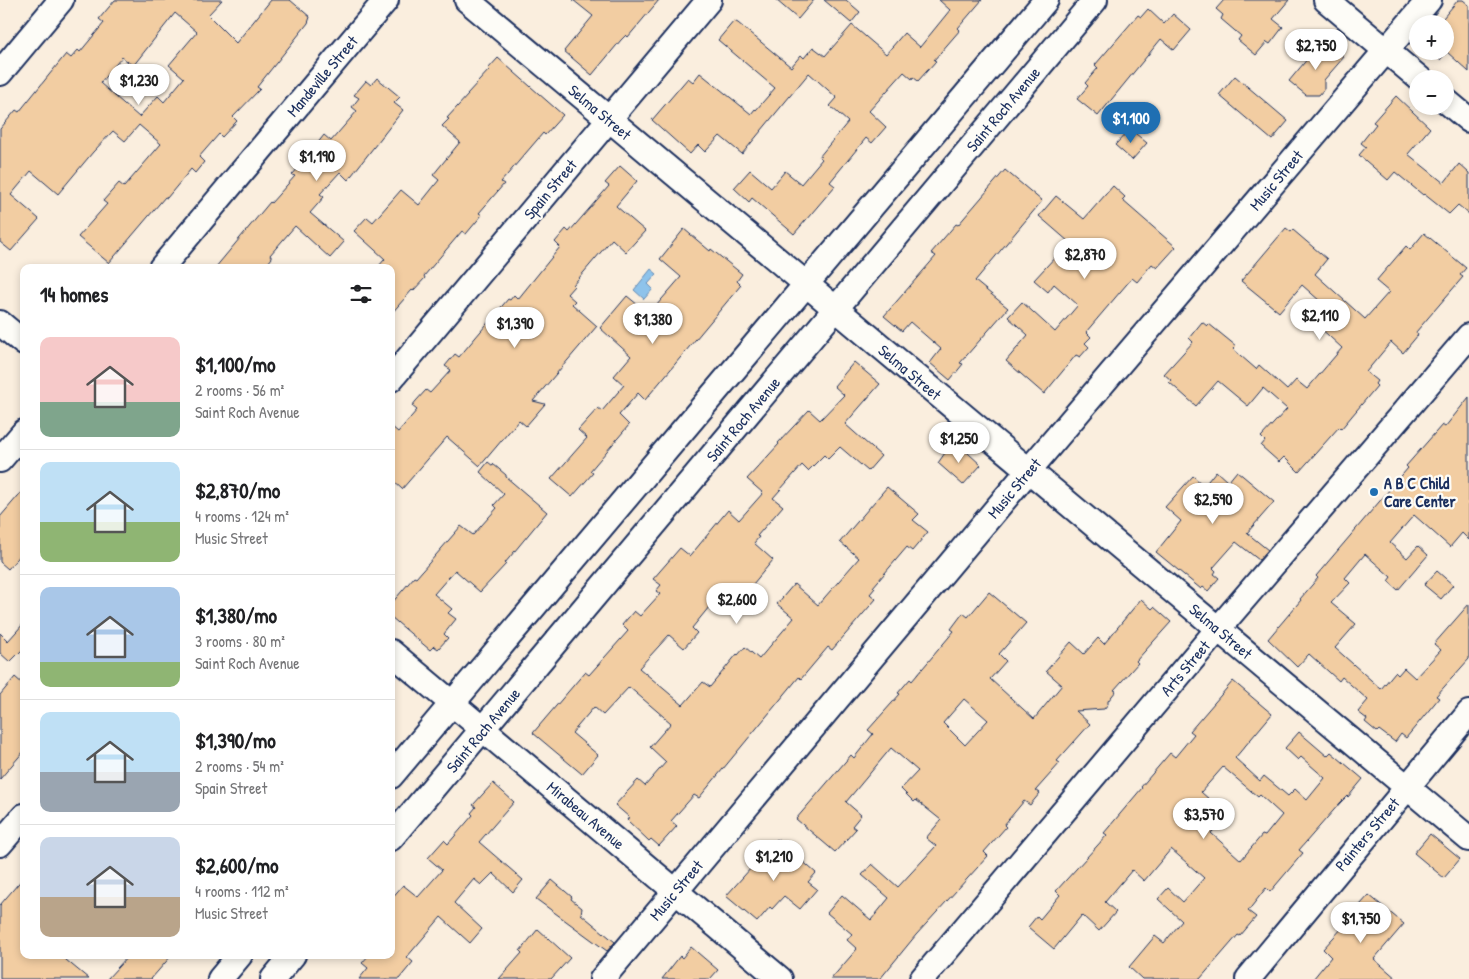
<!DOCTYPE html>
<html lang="en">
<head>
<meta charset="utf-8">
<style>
  :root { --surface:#fff; --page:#f2f2f2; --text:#202124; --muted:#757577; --line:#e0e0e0; --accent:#1f6fb2 }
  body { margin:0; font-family:"Patrick Hand",sans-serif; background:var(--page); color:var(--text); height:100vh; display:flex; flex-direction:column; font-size:19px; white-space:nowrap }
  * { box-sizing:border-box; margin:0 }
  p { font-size:16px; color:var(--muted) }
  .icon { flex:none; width:28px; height:28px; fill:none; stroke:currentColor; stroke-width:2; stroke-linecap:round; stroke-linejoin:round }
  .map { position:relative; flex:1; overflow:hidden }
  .side { position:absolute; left:20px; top:264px; width:375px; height:695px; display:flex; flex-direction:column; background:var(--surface); border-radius:10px; box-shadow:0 2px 8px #0003 }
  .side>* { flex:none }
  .buttons { position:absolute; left:1409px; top:15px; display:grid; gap:10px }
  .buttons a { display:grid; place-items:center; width:45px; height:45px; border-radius:50%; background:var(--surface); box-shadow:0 2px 8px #0003; font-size:25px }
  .price { position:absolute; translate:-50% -42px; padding:0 11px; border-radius:18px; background:#fff; color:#222; font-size:16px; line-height:32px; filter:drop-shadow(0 1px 2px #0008) }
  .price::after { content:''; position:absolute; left:50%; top:30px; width:15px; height:11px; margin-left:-8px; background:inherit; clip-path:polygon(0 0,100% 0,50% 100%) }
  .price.active { background:var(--accent); color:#fff }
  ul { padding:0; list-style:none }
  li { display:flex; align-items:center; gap:15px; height:125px; padding:0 20px }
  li+li { border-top:1px solid var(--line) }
  li span { display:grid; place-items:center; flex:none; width:140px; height:100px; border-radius:10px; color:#555 }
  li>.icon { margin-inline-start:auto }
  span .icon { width:60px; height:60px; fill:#fffc; stroke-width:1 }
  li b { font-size:21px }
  h2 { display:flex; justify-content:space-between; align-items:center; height:60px; padding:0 20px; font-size:21px }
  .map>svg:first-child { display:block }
  .water { fill:#8ec3eb; stroke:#6088b3 }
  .building { fill:#f2cda2; stroke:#1b2f5e; fill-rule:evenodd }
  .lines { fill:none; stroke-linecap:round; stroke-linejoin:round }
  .minor-casing { stroke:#1b2f5e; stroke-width:28 }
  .minor { stroke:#fdfcf7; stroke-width:24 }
  .poi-dot { fill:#1f6fb2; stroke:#fdfcf7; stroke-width:2 }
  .labels { text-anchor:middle; stroke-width:4.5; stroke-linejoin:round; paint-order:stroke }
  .street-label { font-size:16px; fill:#1b2f5e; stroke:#fdfcf7 }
  .poi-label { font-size:16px; font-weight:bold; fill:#1b2f5e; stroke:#fdfcf7; text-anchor:start }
</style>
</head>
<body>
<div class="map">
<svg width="1469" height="979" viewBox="0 0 1469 979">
  <rect width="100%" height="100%" fill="#faeede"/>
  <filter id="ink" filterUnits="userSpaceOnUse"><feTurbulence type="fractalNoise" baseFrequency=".02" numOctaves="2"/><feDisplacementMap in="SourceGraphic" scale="10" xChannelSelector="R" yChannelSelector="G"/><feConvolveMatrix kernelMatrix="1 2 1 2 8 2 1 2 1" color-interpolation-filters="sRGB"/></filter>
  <g filter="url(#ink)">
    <!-- water -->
    <path class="water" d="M651,269L657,274L648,284L653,289L644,299L634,290Z"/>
    <!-- building -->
    <path class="building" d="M115,0H222L208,15L236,43L271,0H290L310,17L308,23L257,87L260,89L233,117L237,121L222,137L219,134L199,157L204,162L195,173L191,169L167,198L165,197L109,263L78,237L107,204L103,201L119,183L124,187L161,144L139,125L125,141L113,131L93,152L58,194L31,171L11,195L39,219L11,251L0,242V129L16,110L19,112L66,54L71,58L78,50L80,52L104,23L99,19ZM175,13L197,32L169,65L184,78L164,102L158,96L139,117L100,83L122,57L133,66Z
      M573,0H659L628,37L626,35L621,40L592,75L564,51L593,16Z
      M776,0H814L798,19Z
      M824,0H846L860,12L851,23Z
      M939,0H982L958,28L960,30L934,60L936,61L918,81L913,77L912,79L904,72L869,111L886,127L872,143L866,138L830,182L835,186L794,234L752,198L749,202L734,188L750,170L771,188L785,171L801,184L822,159L819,157L848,122L830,106L837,98L809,73L742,154L720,136L705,152L698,145L690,154L652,120L688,78L693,82L700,73L751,114L755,109L756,110L775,88L718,40L734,21L738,23L791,67L801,55L804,58L813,47L825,56L852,25L886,54L904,33L920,47L950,10Z
      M1224,0H1289L1273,19L1283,27L1270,44L1267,42L1256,55L1238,40L1241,36L1221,19L1223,15L1216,9Z
      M1458,0H1463L1469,5V72L1447,52L1440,60L1430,51H1445V24H1438Z
      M1148,9L1164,24L1173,14L1191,30L1174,50L1161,39L1098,116L1077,99L1088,86L1085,83L1098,68L1095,65L1138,15L1141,17Z
      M1319,45L1327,52L1331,47L1344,57L1324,80V89L1319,95H1306L1289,81Z
      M498,58L563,115L545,135L543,133L501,182L504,184L479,213L482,215L466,234L462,231L424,276L425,278L413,291L412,290L391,314V268H377L385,259L354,231L367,217L373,222L401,190L419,205L439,180L433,175L460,142L442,126L449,119L447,118L468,95L467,94L489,70L488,69Z
      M1235,76L1288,121L1272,140L1219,95Z
      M377,78L400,97L394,103L403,110L348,180L340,172L320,194L324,197L310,213L344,242L330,258L295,226L270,255L272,258L264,268H215L270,202L271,203L295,176L292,175L314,150L313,149L324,135L331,141L357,111L352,107L359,98L354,95L366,81L371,85Z
      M1396,96L1430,128L1408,154L1444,183L1459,164L1469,173V214L1458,205L1449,214L1424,194L1423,195L1395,172L1388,180L1359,155L1366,147L1361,143L1376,124L1373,122Z
      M1130,129L1147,143L1132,160L1115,145Z
      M620,166L637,181L616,206L645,231L626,252L612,239L573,285L574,286L567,294L575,301L572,304L597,326L533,401L545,404L526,426L519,420L480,466L447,437L402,489L391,479V426L398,432L417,410L412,406L416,401L426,390L430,393L451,370L445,366L455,354L459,357L508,299L510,300L514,295L518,299L560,247L555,242L566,229L569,232L609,186L605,183Z
      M1005,170L1042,201L975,281L1008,308L960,363L963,364L950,380L930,363L941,349L910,322L902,331L884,316L936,256L931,253L956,224L958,225Z
      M1113,186L1125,197L1122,200L1176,247L1157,268L1152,264L1137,282L1132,278L1086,332L1091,337L1085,343L1089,347L1080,357L1076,355L1044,394L1006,361L1028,335L1008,317L1022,302L1055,332L1078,305L1054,284L1048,292L1034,280L1069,242L1039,216L1056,196L1084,219Z
      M1286,228L1291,232L1293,230L1327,259L1315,274L1365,319L1389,292L1376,281L1406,246L1410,250L1424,233L1466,268L1460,275L1463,277L1416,332L1418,335L1403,353L1391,342L1366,372L1377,381L1375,384L1377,386L1341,429L1339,427L1299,472L1284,457L1279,462L1261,446L1265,441L1261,437L1287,409L1263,388L1248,406L1218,381L1196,406L1169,382L1171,380L1164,374L1193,342L1189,338L1202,322L1207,326L1209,324L1236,346L1233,349L1256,369L1259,365L1287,390L1296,380L1307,389L1342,348L1317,325L1330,310L1302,285L1279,312L1241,281Z
      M684,229L710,251L711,249L742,274L737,281L741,285L645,400L638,393L619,415L629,425L590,471L593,473L572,497L551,479L587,438L578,430L598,408L602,411L624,385L614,376L631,356L600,328L627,296L649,314L681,277L660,259Z
      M854,362L880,384L845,424L881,456L868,471L840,447L828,459L824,455L808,471L802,465L773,498L783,506L757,536L759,537L754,543L773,560L733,608L718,596L692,628L697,633L684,648L669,635L639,668L683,705L703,682L710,687L737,654L738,655L745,647L759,659L794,618L777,604L794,584L818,605L859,558L840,542L887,487L919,514L913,520L928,532L912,551L907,547L873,587L875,588L870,594L876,599L832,650L828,647L801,679L799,677L699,798L694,795L671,821L677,826L659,846L651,839L649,841L627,820L629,817L615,805L638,780L645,786L666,762L650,747L671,723L629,687L603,715L594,707L572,733L598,755L582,774L533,733L585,672L589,675L628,631L622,625L634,611L640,616L660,594L656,591L661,585L653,579L680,548L690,556L728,510L739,520L763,493L747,479L779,444L778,443L809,410L820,420L844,395L834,386Z
      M1469,397V540L1462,533L1450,547L1414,515L1390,543L1407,558L1418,546L1428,555L1398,590L1388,581L1391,577L1365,554L1345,578L1350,583L1331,603L1356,624L1335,648L1381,689L1395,672L1398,675L1404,668L1415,678L1441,650L1434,644L1469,604V659L1436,696L1439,698L1406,738L1401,734L1395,742L1379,730L1377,732L1365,722L1367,719L1358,712L1368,700L1342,677L1339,681L1309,654L1297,667L1268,639L1301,600L1300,599L1318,578L1316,576L1408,468L1406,466L1442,425L1445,427Z
      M956,442L981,465L963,485L938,463L947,450L948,451Z
      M488,462L493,466V464L506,475V477L547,512L505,563L506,564L480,592L455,570L434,594L452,609L448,613L456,619L444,634L448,638L438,649L434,646L430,650L391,617V604L414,577L416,578L461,526L473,535L497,508L494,505L504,494L480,472Z
      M1216,471L1228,482L1237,471L1274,502L1247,533L1268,550L1259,560L1236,542L1213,568L1216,571L1214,574L1219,578L1208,591L1203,587L1201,589L1156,552L1181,521L1165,507L1193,476L1204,486Z
      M24,489V551L8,569L0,562V517Z
      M1437,571L1453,585L1441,599L1424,585Z
      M989,592L1026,623L999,654L1006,661L990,679L1034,719L1062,685L1046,671L1071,642L1084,654L1098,638L1104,644L1141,599L1152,609L1154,607L1171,622L1136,661L1138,663L1114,690L1116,691L1108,701V704L1104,709L1076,711L1090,724L1057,761L1060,763L1036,790L1040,793L1030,805L1024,801L1004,825L1006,827L984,852L988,856L916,935L880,979H831L857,949L847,940L852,934L827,913L842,895L871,920L889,898L862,875L872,864L898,887L936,846L926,838L941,820L916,800L914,802L901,789L918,771L891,748L846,802L861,815L852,826L856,829L835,852L796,819L851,755L854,758L873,734L868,730L900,694L898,693L910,679L912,681L954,631L951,629L963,613L968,617ZM964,699L988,720L965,745L943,723Z
      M24,623V648L10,662L0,653V633L8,641Z
      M15,677L24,685V751L0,779V695Z
      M1233,681L1272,714L1235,758L1260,781L1264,776L1288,796L1295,789L1307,800L1325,778L1301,757L1298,760L1285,748L1299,732L1327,756L1331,752L1363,779L1348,797L1347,796L1340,803L1299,850L1303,853L1270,892L1266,888L1248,911L1256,917L1240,936L1238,935L1200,979H1142L1129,967L1155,936L1164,943L1182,921L1158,899L1168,888L1183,902L1204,878L1171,849L1144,881L1132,870L1105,902L1116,912L1099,931L1082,915L1054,949L1028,927L1037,916L1040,919L1060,895L1056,891L1107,835L1104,833L1142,788L1141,787L1170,753L1175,757L1194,734L1190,731ZM1223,767L1258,797L1260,795L1282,815L1265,836L1262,835L1241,860L1211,833L1227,815L1201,792Z
      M493,783L514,802L479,842L523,880L513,892L493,873L481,885L474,879L454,903L482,929L470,943L441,917L407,957L413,962L399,979H359L368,968L362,963L369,955H391V899L403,885L418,897L442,870L428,858L444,840L448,844L473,815L471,813L476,807L473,805Z
      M1430,834L1460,859L1444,878L1414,853Z
      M777,839L816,873L808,882L817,889L800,909L784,896L772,909L770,907L757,922L726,896Z
      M24,877V955H60L89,979H0V905Z
      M552,880L572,897L571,899L582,908L581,914L615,942L607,951L536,899Z
      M1369,895L1404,924L1374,959L1397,979H1313L1331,957L1323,949L1353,916L1351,915Z
      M538,929L570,958L551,979H499L522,953L520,951Z
      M691,947L718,970L710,979H662L680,956L682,958Z
      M129,955H172L151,979H107Z"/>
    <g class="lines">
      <defs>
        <path id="minor" d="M467,0L1469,839
          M1326,0L1420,79
          M0,73L61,0
          M1445,100L1469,120
          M161,268L386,0
          M0,323L24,343
          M391,379L709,0
          M0,460L24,432
          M391,652L780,979
          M391,776L1046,0
          M391,838L1095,0
          M0,844L24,816
          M220,979L240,955
          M273,979L293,955
          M602,979L1029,470L1429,0
          M922,979L1218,629L1469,336
          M1248,979L1469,713"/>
      </defs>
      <!-- minor casing -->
      <use href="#minor" class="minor-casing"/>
      <!-- minor -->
      <use href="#minor" class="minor"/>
    </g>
  </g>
  <!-- markers -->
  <circle class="poi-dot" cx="1374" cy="492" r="5"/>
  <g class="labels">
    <!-- street labels -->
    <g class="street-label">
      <text transform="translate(322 76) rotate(-50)" y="6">Mandeville Street</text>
      <text transform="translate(1003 109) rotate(-50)" y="6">Saint Roch Avenue</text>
      <text transform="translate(600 112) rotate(40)" y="6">Selma Street</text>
      <text transform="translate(1276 180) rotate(-50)" y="6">Music Street</text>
      <text transform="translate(550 189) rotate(-50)" y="6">Spain Street</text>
      <text transform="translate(910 372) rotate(40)" y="6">Selma Street</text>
      <text transform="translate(743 419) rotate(-50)" y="6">Saint Roch Avenue</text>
      <text transform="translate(1014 488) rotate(-50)" y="6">Music Street</text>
      <text transform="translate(1221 631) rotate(40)" y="6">Selma Street</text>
      <text transform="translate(1185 668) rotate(-50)" y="6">Arts Street</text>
      <text transform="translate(483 730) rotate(-50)" y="6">Saint Roch Avenue</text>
      <text transform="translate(586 815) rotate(40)" y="6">Mirabeau Avenue</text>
      <text transform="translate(1367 834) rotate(-50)" y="6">Painters Street</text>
      <text transform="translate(676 890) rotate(-50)" y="6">Music Street</text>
    </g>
    <!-- poi labels -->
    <g class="poi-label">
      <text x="1384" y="489">A B C Child<tspan x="1384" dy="18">Care Center</tspan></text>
    </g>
  </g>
</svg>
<div class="buttons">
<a>+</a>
<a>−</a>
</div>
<b class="price" style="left:1316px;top:71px">$2,750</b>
<b class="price" style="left:139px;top:106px">$1,230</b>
<b class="price active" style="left:1131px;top:144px">$1,100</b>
<b class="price" style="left:317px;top:182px">$1,190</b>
<b class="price" style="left:1085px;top:280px">$2,870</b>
<b class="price" style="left:1320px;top:341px">$2,110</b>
<b class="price" style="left:653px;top:345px">$1,380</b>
<b class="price" style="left:515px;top:349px">$1,390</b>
<b class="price" style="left:959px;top:464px">$1,250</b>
<b class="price" style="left:1213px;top:525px">$2,590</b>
<b class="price" style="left:737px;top:625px">$2,600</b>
<b class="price" style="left:1204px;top:840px">$3,570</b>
<b class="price" style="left:774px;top:882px">$1,210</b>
<b class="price" style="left:1361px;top:944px">$1,750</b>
<section class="side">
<h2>14 homes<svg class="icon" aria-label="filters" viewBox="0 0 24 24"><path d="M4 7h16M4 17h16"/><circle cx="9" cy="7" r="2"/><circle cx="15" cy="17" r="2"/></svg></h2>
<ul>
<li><span style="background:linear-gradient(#f6c9c9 65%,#7fa58c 0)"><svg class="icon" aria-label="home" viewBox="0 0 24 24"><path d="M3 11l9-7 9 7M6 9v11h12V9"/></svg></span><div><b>$1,100/mo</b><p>2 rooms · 56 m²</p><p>Saint Roch Avenue</p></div></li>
<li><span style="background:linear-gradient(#bfe0f5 60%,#8fb573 0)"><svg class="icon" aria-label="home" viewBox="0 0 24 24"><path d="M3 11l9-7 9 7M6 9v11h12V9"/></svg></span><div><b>$2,870/mo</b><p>4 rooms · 124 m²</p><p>Music Street</p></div></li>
<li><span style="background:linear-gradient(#a9c7e8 75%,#8fb573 0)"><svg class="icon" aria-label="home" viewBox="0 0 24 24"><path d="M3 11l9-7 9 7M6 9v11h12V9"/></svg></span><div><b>$1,380/mo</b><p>3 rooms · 80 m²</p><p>Saint Roch Avenue</p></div></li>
<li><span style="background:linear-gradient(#bfe0f5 60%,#9aa5b1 0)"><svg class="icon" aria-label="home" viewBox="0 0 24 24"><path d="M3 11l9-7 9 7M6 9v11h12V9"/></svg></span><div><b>$1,390/mo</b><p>2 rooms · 54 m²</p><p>Spain Street</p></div></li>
<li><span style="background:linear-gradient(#c9d6e8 60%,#b9a48a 0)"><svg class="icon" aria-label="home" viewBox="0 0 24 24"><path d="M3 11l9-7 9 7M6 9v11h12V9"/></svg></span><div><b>$2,600/mo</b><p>4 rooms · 112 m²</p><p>Music Street</p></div></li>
</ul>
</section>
</div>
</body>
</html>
